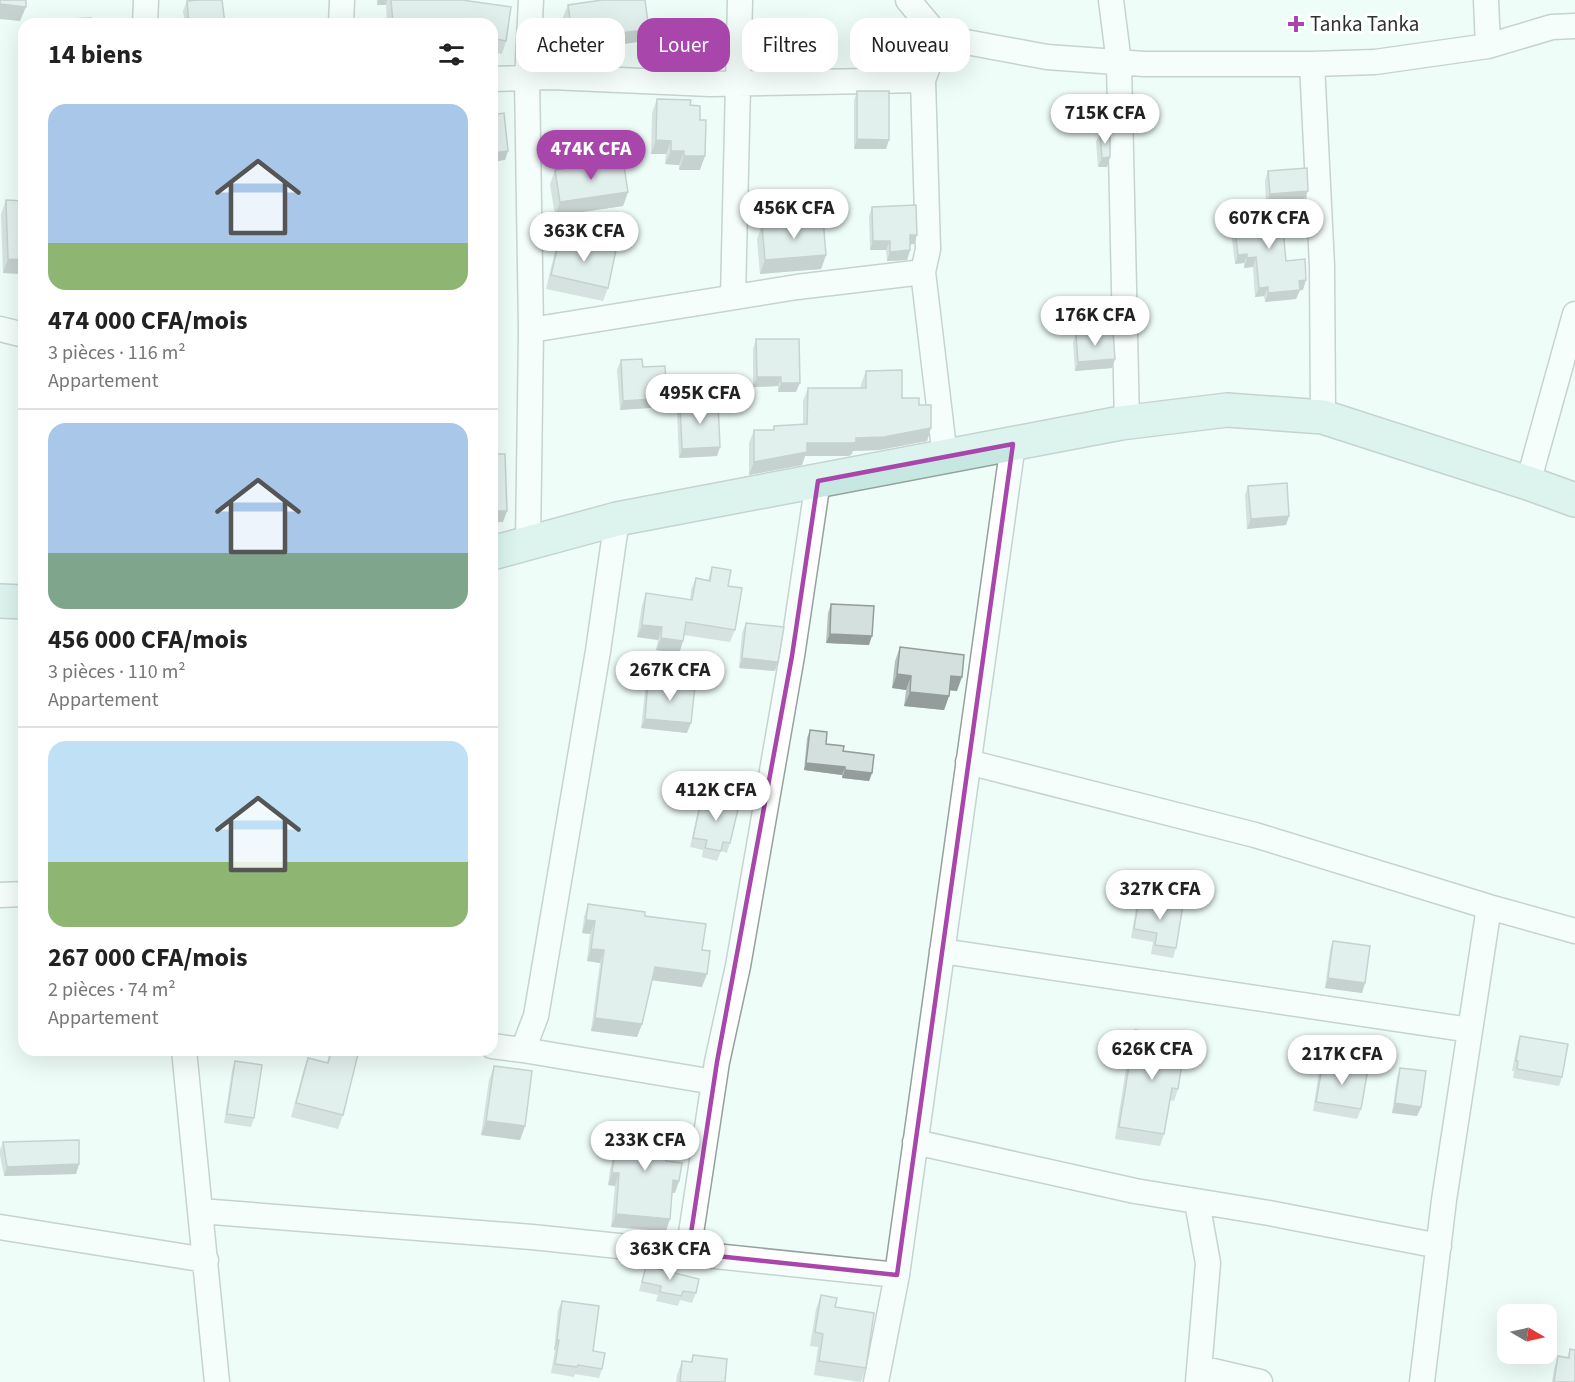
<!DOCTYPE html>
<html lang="fr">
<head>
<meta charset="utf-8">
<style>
  :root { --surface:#fff; --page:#f2f2f2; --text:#222; --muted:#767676; --line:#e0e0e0; --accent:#a946ac }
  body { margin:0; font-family:"Source Sans 3",sans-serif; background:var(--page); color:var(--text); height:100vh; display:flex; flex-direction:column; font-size:22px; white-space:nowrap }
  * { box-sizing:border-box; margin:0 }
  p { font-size:20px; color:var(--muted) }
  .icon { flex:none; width:33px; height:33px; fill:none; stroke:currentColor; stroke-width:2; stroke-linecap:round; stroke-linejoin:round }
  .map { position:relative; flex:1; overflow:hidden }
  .sheet { position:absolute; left:18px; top:18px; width:480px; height:1038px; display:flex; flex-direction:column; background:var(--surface); border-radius:18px; box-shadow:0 6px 24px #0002 }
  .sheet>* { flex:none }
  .guide { position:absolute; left:516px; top:18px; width:570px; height:54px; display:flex; gap:12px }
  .needle { width:39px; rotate:99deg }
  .fabs { position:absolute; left:1497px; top:1304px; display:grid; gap:12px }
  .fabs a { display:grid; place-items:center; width:60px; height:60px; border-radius:12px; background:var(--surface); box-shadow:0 6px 24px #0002; font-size:30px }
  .price { position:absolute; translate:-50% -51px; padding:0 14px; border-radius:21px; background:#fff; color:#222; font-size:20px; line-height:39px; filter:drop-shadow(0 2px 3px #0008) }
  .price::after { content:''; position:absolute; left:50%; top:36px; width:18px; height:14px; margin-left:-9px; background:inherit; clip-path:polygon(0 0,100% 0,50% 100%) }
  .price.active { background:var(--accent); color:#fff }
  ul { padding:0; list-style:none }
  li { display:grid; align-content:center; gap:12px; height:318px; padding:0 30px }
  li+li { border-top:2px solid var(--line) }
  li span { display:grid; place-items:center; height:186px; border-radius:18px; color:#555 }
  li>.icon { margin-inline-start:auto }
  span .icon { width:108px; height:108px; fill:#fffc; stroke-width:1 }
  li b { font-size:26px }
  h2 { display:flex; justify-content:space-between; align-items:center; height:72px; padding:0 30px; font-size:26px }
  .tag { padding:0 21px; border-radius:18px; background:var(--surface); box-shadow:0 6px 24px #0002; font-size:21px; line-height:54px }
  .tag.active { background:var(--accent); color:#fff }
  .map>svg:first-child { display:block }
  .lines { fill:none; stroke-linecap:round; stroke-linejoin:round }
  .street-casing { stroke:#94a19d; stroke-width:27 }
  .secondary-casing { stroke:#94a19d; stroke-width:36 }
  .street { stroke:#fff; stroke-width:24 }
  .secondary { stroke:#c7e8e1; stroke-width:33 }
  .wall { fill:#b5c1be }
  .shaded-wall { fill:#949d9b }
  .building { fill:#d3e0dd; stroke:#949d9b; stroke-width:1.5 }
  .marked { fill:none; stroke:#a946ac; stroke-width:4.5; stroke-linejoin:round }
  .poi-dot { fill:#a946ac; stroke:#fff; stroke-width:2 }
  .labels { text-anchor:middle; stroke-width:6; stroke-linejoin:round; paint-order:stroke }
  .poi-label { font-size:21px; fill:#2e3331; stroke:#fff; text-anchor:start }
</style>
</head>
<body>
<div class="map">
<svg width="1575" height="1382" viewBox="0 0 1575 1382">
  <rect width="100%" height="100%" fill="#effdf9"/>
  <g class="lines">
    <defs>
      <path id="street" d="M908,0L939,37L1047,57L1144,64H1312L1322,266L1323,417
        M1111,0L1119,63L1127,423
        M1486,0L1488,46
        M145,24L146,0
        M341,24L342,0
        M939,37L923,80L928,249L923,272L945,457
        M1312,64L1375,62L1488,46L1552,27L1575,26
        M492,79L551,77L710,84L923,80
        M733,297L740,0
        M0,329L24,335
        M531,330L797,287L923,272
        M1528,483L1575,314
        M528,544L531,330L527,78L531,0
        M968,762L1255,835L1489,907L1575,931
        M0,895L24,894
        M942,951L1470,1030
        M492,1046L523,1050L714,1082
        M184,1050L217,1382
        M523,1050L536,1016L598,651L617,519
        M915,1142L1135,1191L1269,1213L1439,1246
        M1197,1202L1208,1263L1198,1382
        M200,1211L532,1237L897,1275
        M0,1227L206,1260
        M688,1253L717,1062L738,966L792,656L818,481
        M1200,1368L1260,1382
        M876,1382L897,1275L1013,444
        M1422,1382L1444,1200L1489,907"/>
      <path id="secondary" d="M492,553L617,519L1121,423L1227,410L1323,417L1528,483L1575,500
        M0,601L24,602"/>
    </defs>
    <!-- street casing -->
    <use href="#street" class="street-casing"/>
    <!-- secondary casing -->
    <use href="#secondary" class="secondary-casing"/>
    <!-- street -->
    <use href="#street" class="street"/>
    <!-- secondary -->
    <use href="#secondary" class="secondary"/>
  </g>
  <!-- wall -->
  <path class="wall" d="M377,0H462L511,7L506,41L502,54L492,52V24H387L386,5H377Z
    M187,1L225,24H185L183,11Z
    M568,5L649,29L644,41L569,52L563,17Z
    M857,91L886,149H854V100Z
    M657,99L690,105L700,120V170H679V165L665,164L666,154H651L652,113Z
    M1100,133L1110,157L1107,167H1098L1096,142Z
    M555,170L628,192L623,206L555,216L550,184Z
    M1268,171L1304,200L1266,203L1265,180Z
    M6,200L24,201V274L3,273L1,214Z
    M872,207L914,244H910V250L907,260L887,261L886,250H870L869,216Z
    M1240,213L1286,261L1303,290H1300L1296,299L1265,302L1264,296L1255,297L1253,267L1244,268V263L1235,264L1231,231L1234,222H1237Z
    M762,225L826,255L821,269L760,274L757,239Z
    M560,237L608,288L603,301L546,289L555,251Z
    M1076,334L1115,359L1112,368L1075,371L1073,343Z
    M756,339L796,392H778V386L753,387V349Z
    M621,360L643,367L663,407L620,410L617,370Z
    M866,371L902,398L919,405L931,428L927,441L879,450L853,451L851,455L848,456H805L802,465L749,475V443L754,430H773L774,426L803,424V401L808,388H861V384Z
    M680,404L720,447L717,456L679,458L677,413Z
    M1248,486L1289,516L1286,525L1247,529L1245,495Z
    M712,567L728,586L735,630L730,642L684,635L679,654L656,650L658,640L637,637L642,605L646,593L690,600L691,590L696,578L708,580Z
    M831,604L869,645L826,643L828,613Z
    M746,623L775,671L739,668L742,633Z
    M900,647L957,691L950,690L949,696L944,710L904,706L906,690L892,688L895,661Z
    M648,681L687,733L641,728L645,691Z
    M810,730L826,744L843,751L872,773L869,781L842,778V775L804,770L807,738Z
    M702,796L730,843L727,853L721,851L717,861L702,857L703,850L690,847L699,806Z
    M1139,899L1176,948L1173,958L1151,954L1153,942L1131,938L1136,908Z
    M588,904L645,916L702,950V987L652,980L642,1024L637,1037L591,1031L600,963L587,961L590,934L582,933L584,917Z
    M1333,941L1365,983L1362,993L1325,988L1330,950Z
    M1135,1030L1178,1089L1174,1101L1170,1100L1164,1134L1160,1146L1115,1139L1130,1042Z
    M1520,1036L1562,1077L1559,1086L1513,1078L1514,1071H1512L1517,1045Z
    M330,1050H359L343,1115L338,1129L291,1117L303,1072L308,1058L327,1063Z
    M235,1061L254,1118L251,1127L224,1123L232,1070Z
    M1323,1062L1361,1109L1357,1119L1313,1111L1319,1071Z
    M494,1066L525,1126L520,1140L481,1135L489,1080Z
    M1400,1068L1421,1107L1417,1116L1392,1113L1397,1077Z
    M623,1123L666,1161L675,1193H672L666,1231L611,1227L615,1186L608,1185L610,1169L614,1157H616L618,1135Z
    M3,1142L79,1164L76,1174L4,1176L0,1155V1150Z
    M646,1266L696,1293L692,1303L680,1300L678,1306L656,1301L658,1295L639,1291L643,1275Z
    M821,1295L835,1307L866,1368L861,1382L814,1375L818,1347L810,1346L816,1309Z
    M562,1301L593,1351L602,1369L599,1378L575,1374L574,1377L551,1373L555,1350H554L558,1310Z
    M1570,1349L1575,1382H1552L1554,1369L1558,1356L1567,1358Z
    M693,1355L725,1382H676L677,1375L682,1361L691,1362Z"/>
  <!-- shaded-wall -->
  <path class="shaded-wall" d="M378,0H387L386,5H377Z
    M0,4L26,7L20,21L0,19Z
    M649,29L644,41L569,52L573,40Z
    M857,139L889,140L886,149H854Z
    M656,140L671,141L666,154H651Z
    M508,151L505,160L492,162V153Z
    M671,151H684L679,165L665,164Z
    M684,156H705L700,170H679Z
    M1110,157L1107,167H1098L1102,158Z
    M1308,191L1304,200L1266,203L1270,194Z
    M628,192L623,206L555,216L560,202Z
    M910,235H917L914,244L906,245Z
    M873,241H890L886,250H870Z
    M910,250L907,260L887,261L890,252Z
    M1247,254L1244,263L1235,264L1238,255Z
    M826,255L821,269L760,274L765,260Z
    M1256,257L1253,267L1244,268L1247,258Z
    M8,259L24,260V274L3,273Z
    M1306,280L1303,290H1300L1296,299L1265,302L1268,293L1299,281Z
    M1268,287L1264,296L1255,297L1259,288Z
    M1115,359L1112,368L1075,371L1078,362Z
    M757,377H781L778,386L753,387Z
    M781,383H800L796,392H778Z
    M667,398L663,407L620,410L623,401Z
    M931,428L927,441L879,450L853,451L851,455L848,456H805L802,465L749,475L754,462L807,443L856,438Z
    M720,447L717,456L679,458L682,449Z
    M492,511H507L503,522H492Z
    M1289,516L1286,525L1247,529L1251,519Z
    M642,625L662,627L658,640L637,637Z
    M830,634L872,636L869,645L826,643Z
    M661,638L683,641L679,654L656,650Z
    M742,658L778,662L775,671L739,668Z
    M897,674L911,676L906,690L892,688Z
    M951,676L962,677L957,691L946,690Z
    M910,692L949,696L944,710L904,706Z
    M645,719L691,723L687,733L641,728Z
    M806,763L845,767L842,775L804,770Z
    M845,770L872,773L869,781L842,778Z
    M586,920L595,921L590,934L582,933Z
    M591,949L604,950L600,963L587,961Z
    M655,967L707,974L702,987L650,980Z
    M1328,978L1365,983L1362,993L1325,988Z
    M595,1018L642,1024L637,1037L591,1031Z
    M1395,1103L1421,1107L1417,1116L1392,1113Z
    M486,1121L525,1126L520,1140L481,1135Z
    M79,1164L76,1174L4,1176L7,1167Z
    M612,1173H619L615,1186L608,1185Z
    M673,1180L679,1181L675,1193L669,1192Z
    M616,1214L670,1219L666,1231L611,1227Z
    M557,1340H559L555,1350H554Z"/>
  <!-- building -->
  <path class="building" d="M0,0H26V7L0,4Z
    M198,0H222L225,24H189L187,1Z
    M391,0H462L511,7L506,41L492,38V24H400L399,21L393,22Z
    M602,0H645L649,29L573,40L568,5Z
    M91,18V24H49L50,20Z
    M857,91H889V140L857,139Z
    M657,99L691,100L690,105L700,106V120H706L705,156H684V151H671V141L656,140Z
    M504,113L508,151L492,153V115Z
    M1110,132V157L1102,158L1100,133Z
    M623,160L628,192L560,202L555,170Z
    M1307,168L1308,191L1270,194L1268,171Z
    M6,200L24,201V260L8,259Z
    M916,205L917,235H910V250L890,252V241H873L872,207Z
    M1281,208L1286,261L1305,259L1306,280L1299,281L1300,290L1268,293V287L1259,288L1256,257L1247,258V254L1238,255L1234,222L1241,221L1240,213Z
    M823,219L826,255L765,260L762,225Z
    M560,237L616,250L608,288L551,275Z
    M1113,332L1115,359L1078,362L1076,334Z
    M756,339H799L800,383H781V377H757Z
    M492,358L494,382H492Z
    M642,359L643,367L665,366L667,398L623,401L621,360Z
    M902,370V398H919V405H931V428L884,437L856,438V442L853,443H807V452L754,462V430H774V426L807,424L808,388H866V371Z
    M718,402L720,447L682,449L680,404Z
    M492,454H505L507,511H492Z
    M1287,483L1289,516L1251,519L1248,486Z
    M712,567L731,570L728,586L742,588L735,630L686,622L683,641L661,638L662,627L642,625L646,593L692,600L696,578L710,581Z
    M831,604L874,606L872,636L830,634Z
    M746,623L784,627L778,662L742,658Z
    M900,647L964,655L962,677L951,676L949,696L910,692L911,676L897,674Z
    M648,681L695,686L691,723L645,719Z
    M810,730L827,732L826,744L844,746L843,751L874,755L872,773L845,770V767L806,763Z
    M702,796L739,805L730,843L723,842L721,851L705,848L707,840L693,838Z
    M1139,899L1183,905L1176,948L1155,945L1157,933L1134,929Z
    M588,904L645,912V916L706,924L702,950L710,951L707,974L655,967L642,1024L595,1018L604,950L591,949L595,921L586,920Z
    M1333,941L1370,946L1365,983L1328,978Z
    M1135,1030L1186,1038L1178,1089L1172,1088L1164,1134L1119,1127Z
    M1520,1036L1568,1044L1562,1077L1517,1069L1518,1061H1516Z
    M332,1050H359L343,1115L296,1103L308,1058L328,1063Z
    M235,1061L262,1065L254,1118L227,1114Z
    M1323,1062L1368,1069L1361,1109L1316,1102Z
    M494,1066L532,1071L525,1126L486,1121Z
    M1400,1068L1426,1071L1421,1107L1395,1103Z
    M623,1123L670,1129L666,1161L682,1163L679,1181L673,1180L670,1219L616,1214L619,1173H612L614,1157H618Z
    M79,1140V1164L7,1167L3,1142Z
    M646,1266L699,1279L696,1293L683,1291L681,1296L660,1292L661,1286L642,1282Z
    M821,1295L837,1298L835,1307L874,1313L866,1368L819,1361L823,1334L815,1332Z
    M562,1301L599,1306L593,1351L605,1353L602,1369L578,1365L577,1367L555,1364L559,1340H557Z
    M1570,1349L1575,1350V1382H1554L1558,1356L1569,1358Z
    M693,1355L727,1359L725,1382H680L682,1361L692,1362Z"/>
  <!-- marked area -->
  <path d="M0 0H1575V1382H0ZM1013,444L897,1275L688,1253L717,1062L792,656L818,481Z" fill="#effdf9" fill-opacity=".55" fill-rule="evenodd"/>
  <path class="marked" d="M1013,444L897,1275L688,1253L717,1062L792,656L818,481Z"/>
  <!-- markers -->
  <path class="poi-dot" d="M1293 15h6v6h6v6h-6v6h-6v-6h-6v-6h6z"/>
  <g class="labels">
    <!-- poi labels -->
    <g class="poi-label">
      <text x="1310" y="31">Tanka Tanka</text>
    </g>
  </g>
</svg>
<div class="fabs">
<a><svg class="needle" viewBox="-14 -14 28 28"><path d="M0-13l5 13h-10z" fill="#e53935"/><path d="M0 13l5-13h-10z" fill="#767676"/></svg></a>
</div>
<b class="price" style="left:1105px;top:145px">715K CFA</b>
<b class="price active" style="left:591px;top:181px">474K CFA</b>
<b class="price" style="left:794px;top:240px">456K CFA</b>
<b class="price" style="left:1269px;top:250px">607K CFA</b>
<b class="price" style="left:584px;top:263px">363K CFA</b>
<b class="price" style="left:1095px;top:347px">176K CFA</b>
<b class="price" style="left:700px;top:425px">495K CFA</b>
<b class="price" style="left:670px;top:702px">267K CFA</b>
<b class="price" style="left:716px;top:822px">412K CFA</b>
<b class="price" style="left:1160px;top:921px">327K CFA</b>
<b class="price" style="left:1152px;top:1081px">626K CFA</b>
<b class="price" style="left:1342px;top:1086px">217K CFA</b>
<b class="price" style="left:645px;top:1172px">233K CFA</b>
<b class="price" style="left:670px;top:1281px">363K CFA</b>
<div class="guide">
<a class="tag">Acheter</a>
<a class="tag active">Louer</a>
<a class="tag">Filtres</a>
<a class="tag">Nouveau</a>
</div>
<section class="sheet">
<h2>14 biens<svg class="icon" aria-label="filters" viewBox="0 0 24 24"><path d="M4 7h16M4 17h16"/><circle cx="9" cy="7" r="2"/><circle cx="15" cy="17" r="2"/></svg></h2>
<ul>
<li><span style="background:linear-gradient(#a9c7e8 75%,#8fb573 0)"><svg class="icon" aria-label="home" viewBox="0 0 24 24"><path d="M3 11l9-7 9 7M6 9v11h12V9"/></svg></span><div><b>474 000 CFA/mois</b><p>3 pièces · 116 m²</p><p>Appartement</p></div></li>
<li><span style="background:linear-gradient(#a9c7e8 70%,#7fa58c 0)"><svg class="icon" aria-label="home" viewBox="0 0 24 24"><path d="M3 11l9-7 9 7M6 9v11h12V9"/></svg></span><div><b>456 000 CFA/mois</b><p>3 pièces · 110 m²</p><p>Appartement</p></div></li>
<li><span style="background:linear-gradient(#bfe0f5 65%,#8fb573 0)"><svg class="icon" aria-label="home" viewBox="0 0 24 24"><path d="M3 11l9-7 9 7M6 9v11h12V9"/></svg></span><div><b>267 000 CFA/mois</b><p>2 pièces · 74 m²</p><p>Appartement</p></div></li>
</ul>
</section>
</div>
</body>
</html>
